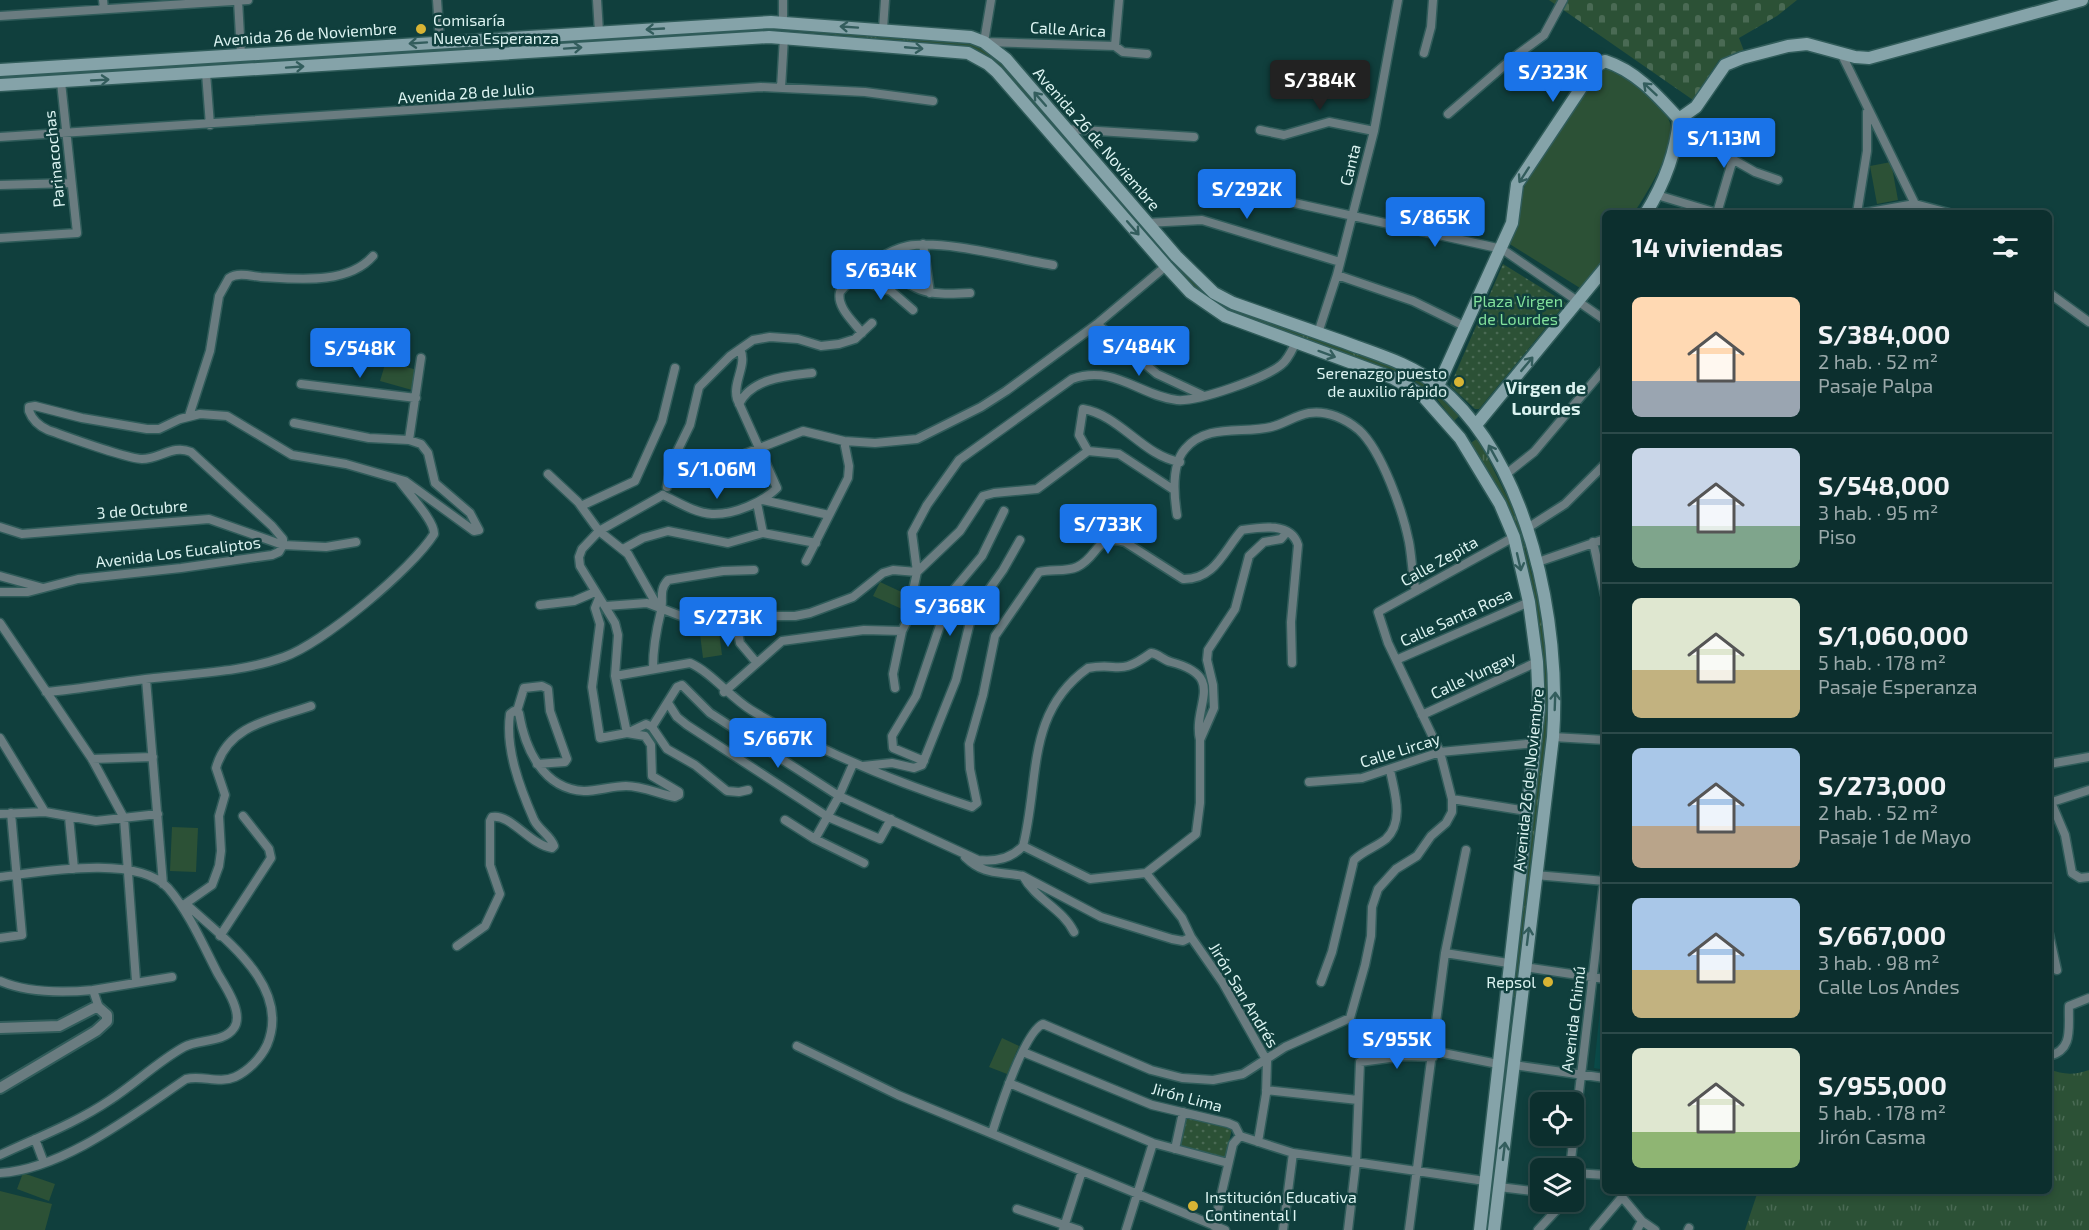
<!DOCTYPE html>
<html lang="es">
<head>
<meta charset="utf-8">
<style>
  :root { --surface:#0c2f2e; --page:#153736; --text:#f1f3f6; --muted:#9aa9aa; --line:#2c4a4a; --accent:#1a73e8 }
  body { margin:0; font-family:"Exo 2",sans-serif; background:var(--page); color:var(--text); height:100vh; display:flex; flex-direction:column; font-size:22px; white-space:nowrap }
  * { box-sizing:border-box; margin:0 }
  p { font-size:20px; color:var(--muted) }
  .icon { flex:none; width:33px; height:33px; fill:none; stroke:currentColor; stroke-width:2; stroke-linecap:round; stroke-linejoin:round }
  .map { position:relative; flex:1; overflow:hidden }
  .side { position:absolute; left:1602px; top:210px; width:450px; height:984px; display:flex; flex-direction:column; background:var(--surface); border-radius:9px; box-shadow:0 3px 9px #0003,0 0 0 2px var(--line) }
  .side>* { flex:none }
  .controls { position:absolute; left:1530px; top:1092px; display:grid; gap:12px }
  .controls a { display:grid; place-items:center; width:54px; height:54px; border-radius:9px; background:var(--surface); box-shadow:0 3px 9px #0003,0 0 0 2px var(--line); font-size:30px }
  .price { position:absolute; translate:-50% -51px; padding:0 14px; border-radius:6px; background:var(--accent); color:#fff; font-size:20px; line-height:39px; filter:drop-shadow(0 2px 3px #0008) }
  .price::after { content:''; position:absolute; left:50%; top:36px; width:18px; height:14px; margin-left:-9px; background:inherit; clip-path:polygon(0 0,100% 0,50% 100%) }
  .price.active { background:#222; color:#fff }
  ul { padding:0; list-style:none }
  li { display:flex; align-items:center; gap:18px; height:150px; padding:0 30px }
  li+li { border-top:2px solid var(--line) }
  li span { display:grid; place-items:center; flex:none; width:168px; height:120px; border-radius:9px; color:#555 }
  li>.icon { margin-inline-start:auto }
  span .icon { width:72px; height:72px; fill:#fffc; stroke-width:1 }
  li b { font-size:26px }
  h2 { display:flex; justify-content:space-between; align-items:center; height:72px; padding:0 30px; font-size:26px }
  .map>svg:first-child { display:block }
  .built { fill:#0b4b49 }
  .grass { fill:url(#grass-tufts) }
  .cemetery { fill:url(#cemetery-stones) }
  .park { fill:url(#park-dots) }
  .garden { fill:#2c5136 }
  .lines { fill:none; stroke-linecap:round; stroke-linejoin:round }
  .minor-casing { stroke:#305c5a; stroke-width:11 }
  .tertiary-casing { stroke:#305c5a; stroke-width:14 }
  .secondary-casing { stroke:#305c5a; stroke-width:15 }
  .minor { stroke:#6a7c80; stroke-width:8 }
  .tertiary { stroke:#6a7c80; stroke-width:10 }
  .secondary { stroke:#85a3a9; stroke-width:12 }
  .oneway { stroke:#335d5d }
  .poi-dot { fill:#d8b434; stroke:#103f3d; stroke-width:2 }
  .labels { text-anchor:middle; stroke-width:5; stroke-linejoin:round; paint-order:stroke }
  .poi-label { font-size:16px; fill:#dbf3f1; stroke:#103f3d; text-anchor:start }
  .street-label { font-size:16px; fill:#dbf3f1; stroke:#103f3d }
  .park-label { font-size:16px; fill:#82e19c; stroke:#103f3d }
  .neighbourhood-label { font-size:18px; font-weight:bold; fill:#dbf3f1; stroke:#103f3d }
</style>
</head>
<body>
<div class="map">
<svg width="2089" height="1230" viewBox="0 0 2089 1230">
  <defs>
    <pattern id="grass-tufts" width="24" height="20" patternUnits="userSpaceOnUse" patternTransform="scale(1.5)"><rect width="24" height="20" fill="#2c5136"/><path d="M3 7l-1-3M5 7V3M7 7l1-3M15 17l-1-3M17 17v-4M19 17l1-3" fill="none" stroke="#4a6a54"/></pattern>
    <pattern id="cemetery-stones" width="16" height="16" patternUnits="userSpaceOnUse" patternTransform="scale(1.5)"><rect width="16" height="16" fill="#2c5136"/><path d="M2 7V4a2 2 0 0 1 4 0v3zM10 15v-3a2 2 0 0 1 4 0v3z" fill="#4a6a54"/></pattern>
    <pattern id="park-dots" width="8" height="8" patternUnits="userSpaceOnUse" patternTransform="scale(1.5)"><rect width="8" height="8" fill="#2c5136"/><path d="M2 2h.1M6 6h.1" fill="none" stroke="#4a6a54" stroke-width="1.8" stroke-linecap="round"/></pattern>
  </defs>
  <rect width="100%" height="100%" fill="#103f3d"/>
  <!-- built -->
  <path class="built" d="M1601,1000L1605,1001V1070L1594,1068Z"/>
  <!-- grass -->
  <path class="grass" d="M765,26L974,44L1000,62L1094,169L1091,171L997,64L972,47L780,30L537,44L536,41Z
    M509,43L510,47L0,81V76Z
    M1110,188C1146,228 1180,278 1226,307L1396,368L1429,387L1459,416L1454,421L1437,399L1413,380L1223,310L1208,300L1186,280L1107,190Z
    M1478,438L1517,517L1542,613L1549,673L1546,746L1515,997H1512L1544,717L1545,673L1537,615L1515,521L1469,444Z
    M1508,1025L1511,1026L1489,1230H1486Z
    M2049,1069C2063,1075 2075,1075 2089,1070V1230H1745L1758,1191H2049Z"/>
  <!-- cemetery -->
  <path class="cemetery" d="M1549,0H1797L1777,16L1739,38L1744,51L1719,60L1693,100Z"/>
  <!-- park -->
  <path class="park" d="M1503,264L1566,303L1479,409H1475L1450,386Z
    M1183,1117L1232,1129L1225,1158L1176,1146Z"/>
  <!-- garden -->
  <path class="garden" d="M1608,68C1627,78 1664,101 1670,123C1676,148 1647,193 1634,213H1605V259L1580,288L1508,243C1521,224 1518,203 1526,182C1533,162 1591,73 1608,68Z
    M1891,162L1898,200L1877,204L1870,166Z
    M386,361L417,370L412,390L380,381Z
    M880,582L908,595L902,609L873,596Z
    M718,624L722,655L703,658L699,626Z
    M172,827L198,828L196,872L170,871Z
    M1002,1038L1019,1046L1007,1074L989,1067Z
    M23,1173L55,1184L49,1201L17,1189Z
    M0,1191L52,1204L45,1230H0Z"/>
  <g class="lines">
    <defs>
      <path id="minor" d="M103,0L104,9
        M238,0L241,54
        M437,0L440,42
        M597,0L599,32
        M991,0L984,42L1115,46L1123,52L1147,54
        M0,16L248,0
        M783,22V0
        M883,29L885,0
        M1115,46L1119,0
        M1424,53L1431,27L1433,0
        M1841,53L1915,204
        M206,73L210,125
        M781,88L784,37
        M1448,114L1513,58L1544,35L1563,0
        M1066,129L1194,137
        M1260,130L1284,135L1329,122L1374,131
        M1677,134L1718,151L1755,172L1778,180
        M0,137L761,87L865,92L933,101
        M0,185L71,183
        M1258,195L1502,249L1605,320
        M1657,195L1717,213
        M1717,213L1733,159
        M1857,213L1867,151V112
        M1864,213L1915,204L1949,213
        M1147,223L1202,220L1340,262
        M0,238L77,233L61,82
        M923,244L930,293
        M880,259C913,292 924,296 970,293
        M1337,275L1413,301L1466,327
        M855,278L891,291L913,310
        M2049,293L2089,322
        M1097,324L1157,374L1202,395
        M862,333C854,322 836,307 840,292C855,274 884,251 908,246C942,239 1017,259 1053,265
        M1318,333L1337,275L1374,131L1398,0
        M301,384L416,398
        M739,404C752,378 786,376 812,373
        M189,416L210,351L219,296L229,278C238,272 251,276 261,277C297,279 348,285 373,256
        M409,440L421,358
        M1088,451L1079,435L1083,409C1120,415 1143,456 1180,462
        M548,474L578,502L599,531L628,554L658,607
        M1505,475L1534,452L1605,368
        M668,484L803,431L844,441L875,443L917,439L981,407L1006,391L1097,324L1166,266
        M667,487L672,462L690,425L699,387L730,356L753,340L770,337L798,339L821,346L839,344L855,339L872,323
        M663,495C678,502 695,513 712,514C734,515 763,502 777,488L737,399C732,382 748,365 740,349
        M763,500L829,515
        M757,503L763,533
        M581,506L635,481L662,421L675,368
        M1177,515C1174,496 1171,465 1185,449C1207,423 1242,434 1271,427C1284,424 1296,415 1309,413C1327,410 1346,419 1359,430C1382,451 1403,512 1409,542C1412,558 1412,575 1416,591
        M0,527L22,534L209,519L283,545
        M1526,529L1565,504L1605,464
        M1593,542L1605,595
        M283,545V539L272,526L191,452C173,444 160,459 142,459C124,458 68,437 48,430C39,426 32,419 29,411V407L35,406L82,418L147,429H159L180,419L200,414L227,416L292,455L346,464L405,481L474,531L479,530L470,513L435,483L428,453L421,444L409,440L369,438L294,423
        M623,549L643,538L668,531L728,543L763,533L816,543
        M806,561L848,478L849,466L844,441
        M1535,563L1605,539
        M917,572L960,531L983,496L994,493L1037,489L1088,451L1119,454L1174,490
        M0,576L43,588
        M0,592H28L78,579L181,568L272,555L279,552L283,545L326,547L356,542
        M599,598L595,608L600,624L592,687L600,738L627,733L646,724L652,727L667,749L695,765L727,791L739,792L748,790
        M540,605L574,601L595,592
        M606,606L647,603L681,616H795L810,613L853,597L883,573L893,570L917,572
        M735,617L740,643L756,662
        M0,623L92,759L124,818L136,981
        M1396,660L1529,602
        M653,668C653,648 656,631 661,611C664,599 658,591 668,580L723,571L754,570
        M615,676L690,663C711,672 730,697 751,710C820,752 895,782 972,807L977,803L970,769L969,744L983,695L995,636L1039,572C1051,569 1066,572 1077,567C1099,557 1095,533 1125,542L1183,579C1215,580 1224,550 1242,530C1261,527 1291,522 1298,545L1291,622L1292,663
        M146,679L163,884
        M895,688L893,674L902,631
        M46,692C82,689 118,682 154,678C196,673 243,672 284,657C323,643 412,569 434,534C435,521 408,493 399,480
        M724,692L782,641L864,630L902,631L906,623L917,572L912,533L927,505L959,460L1072,379C1114,364 1140,396 1177,400C1198,402 1265,378 1281,365C1288,360 1292,350 1296,342
        M668,703L677,717L687,725L828,817L880,839L891,819
        M517,711L524,688L542,686L548,689L550,711L567,759L565,762L537,764
        M1422,715L1537,662
        M652,727L677,687L682,685L710,713L839,796L978,860C996,862 1011,859 1023,846
        M1553,737L1605,740
        M0,738L45,812
        M1200,740C1192,704 1228,677 1171,662C1163,660 1159,654 1151,653C1118,677 1120,662 1088,668C1025,713 1040,780 1023,846L1090,879L1146,873L1196,834L1200,803V740L1214,708L1213,685L1207,660L1208,650L1235,609L1249,556L1264,542L1281,539L1287,532
        M92,759L153,757
        M924,761L893,748L892,736L916,696L951,593L982,556L1004,511
        M2049,764L2089,757
        M863,766L892,763L914,768L922,765L956,680L970,622L978,605L1003,570L1020,540
        M1309,782L1362,778L1440,752L1536,743
        M1452,799L1527,811
        M2051,802L2065,835L2072,873L2080,878L2089,877
        M2049,803L2089,790
        M0,814L45,812L96,821L158,814
        M69,817L74,869
        M785,820L815,839L864,863
        M815,839L839,796L853,764
        M965,857C985,876 998,871 1023,876C1036,900 1062,908 1074,932
        M1146,873L1182,918L1191,937L1223,983L1267,1061L1266,1094L1258,1142
        M1535,875L1605,881
        M1023,876L1101,917L1172,939L1183,941L1191,937
        M0,877C41,872 137,854 168,888C189,912 203,945 218,974C226,987 244,1014 234,1028C224,1043 198,1039 184,1047C157,1062 135,1084 110,1100C76,1123 36,1138 0,1155
        M182,906L212,885L219,866L221,851L219,816L225,795L216,768C228,724 274,719 311,706
        M2049,934L2057,970
        M220,936L271,858L269,849L243,816
        M0,938L22,935L11,813
        M457,946L485,926L500,894L490,865V821L492,817C510,813 530,845 552,848L554,846C551,836 539,830 534,820C520,788 505,749 510,714L514,711L519,713C525,749 543,789 584,791C598,791 612,786 626,786C642,786 659,794 675,797L679,795V792L652,776L651,745L645,736L627,733L615,676L618,635L615,623L580,566L579,557L582,549L599,531L663,495
        M1445,953L1508,963
        M1524,967L1605,979
        M0,981C28,993 62,993 93,990L99,1008
        M1321,982L1332,952L1354,860C1363,851 1376,847 1386,839C1405,821 1394,791 1390,770
        M93,990L172,977
        M797,1046L898,1095L1225,1230
        M1433,1051L1498,1064
        M1023,1052L1152,1105L1228,1123L1235,1126L1240,1136L1293,1153L1485,1181
        M2049,1056C2074,1050 2068,1027 2069,1006L2089,998
        M1514,1065L1605,1078
        M1009,1083L1153,1143L1228,1163
        M1266,1090L1358,1100
        M992,1133C999,1111 1024,1032 1043,1024L1151,1070L1182,1078L1213,1080L1243,1074L1285,1047L1350,1018L1365,965L1371,936L1372,907L1378,889L1396,869L1417,856L1431,836L1446,823L1452,812V799L1440,752L1388,643L1378,612L1514,537
        M35,1139L44,1163
        M1175,1149L1183,1112
        M1570,1168L1605,873
        M0,1173C64,1169 134,1114 186,1079C202,1075 219,1084 235,1077C248,1071 261,1058 267,1045C292,986 223,938 186,904
        M1574,1173L1605,1175
        M1499,1187L1540,1192
        M1622,1197L1642,1221L1655,1230
        M1017,1209L1079,1230
        M1214,1226L1233,1144L1240,1136
        M1063,1230L1082,1171
        M1126,1230L1153,1143
        M1283,1230L1293,1153
        M1348,1230L1356,1162L1360,1062L1404,1056L1433,1057
        M1409,1230L1445,953L1466,850
        M1538,1230L1564,1202
        M1594,1230L1622,1197L1623,1191
        M1637,1230L1642,1221
        M1688,1230L1689,1228"/>
      <path id="tertiary" d="M0,1028L59,1026L94,1008H99L107,1015V1021L96,1031L0,1088"/>
      <path id="secondary" d="M0,70L771,22L971,37L984,42L1006,59L1176,256L1214,293L1233,303C1270,316 1307,329 1344,342C1376,354 1412,364 1438,386C1530,462 1561,624 1553,737L1494,1230
        M0,85L769,37L968,53L988,64L997,72L1166,266L1190,292L1225,316L1393,378L1422,395L1460,438L1500,504L1514,537L1529,602L1537,662L1539,708L1480,1230
        M1679,119L1696,107L1725,65L1742,58L1788,46L1807,44L1855,57L1869,58L2082,0
        M1438,386L1512,223L1517,184L1595,67L1605,61C1636,71 1657,95 1679,119C1676,153 1664,184 1646,213
        M1476,425L1605,268"/>
    </defs>
    <!-- minor casing -->
    <use href="#minor" class="minor-casing"/>
    <!-- tertiary casing -->
    <use href="#tertiary" class="tertiary-casing"/>
    <!-- secondary casing -->
    <use href="#secondary" class="secondary-casing"/>
    <!-- minor -->
    <use href="#minor" class="minor"/>
    <!-- tertiary -->
    <use href="#tertiary" class="tertiary"/>
    <!-- secondary -->
    <use href="#secondary" class="secondary"/>
  </g>
  <!-- one-way arrows -->
  <defs><path id="oneway-shaft" d="M-6 0H5M1.5-3L5.5 0L1.5 3" fill="none" stroke-width="1.6" stroke-linecap="round" stroke-linejoin="round" transform="scale(1.5)"/></defs>
  <g class="oneway">
    <use href="#oneway-shaft" transform="translate(849 27) rotate(-176)"/>
    <use href="#oneway-shaft" transform="translate(655 29) rotate(177)"/>
    <use href="#oneway-shaft" transform="translate(418 43) rotate(176)"/>
    <use href="#oneway-shaft" transform="translate(573 48) rotate(-4)"/>
    <use href="#oneway-shaft" transform="translate(914 48) rotate(5)"/>
    <use href="#oneway-shaft" transform="translate(295 67) rotate(-4)"/>
    <use href="#oneway-shaft" transform="translate(100 80) rotate(-3)"/>
    <use href="#oneway-shaft" transform="translate(1650 89) rotate(-137)"/>
    <use href="#oneway-shaft" transform="translate(1040 99) rotate(-131)"/>
    <use href="#oneway-shaft" transform="translate(1524 175) rotate(123)"/>
    <use href="#oneway-shaft" transform="translate(1133 228) rotate(49)"/>
    <use href="#oneway-shaft" transform="translate(1327 354) rotate(20)"/>
    <use href="#oneway-shaft" transform="translate(1527 364) rotate(-50)"/>
    <use href="#oneway-shaft" transform="translate(1493 453) rotate(-119)"/>
    <use href="#oneway-shaft" transform="translate(1519 562) rotate(77)"/>
    <use href="#oneway-shaft" transform="translate(1555 701) rotate(-88)"/>
    <use href="#oneway-shaft" transform="translate(1528 936) rotate(-83)"/>
    <use href="#oneway-shaft" transform="translate(1504 1151) rotate(-83)"/>
  </g>
  <!-- markers -->
  <g class="poi-dot">
    <circle cx="421" cy="29" r="6"/>
    <circle cx="1459" cy="382" r="6"/>
    <circle cx="1548" cy="982" r="6"/>
    <circle cx="1193" cy="1206" r="6"/>
  </g>
  <g class="labels">
    <!-- poi labels -->
    <g class="poi-label">
      <text x="433" y="26">Comisaría<tspan x="433" dy="18">Nueva Esperanza</tspan></text>
      <text x="1447" y="379" text-anchor="end">Serenazgo puesto<tspan x="1447" dy="18">de auxilio rápido</tspan></text>
      <text x="1536" y="988" text-anchor="end">Repsol</text>
      <text x="1205" y="1203">Institución Educativa<tspan x="1205" dy="18">Continental I</tspan></text>
    </g>
    <!-- street labels -->
    <g class="street-label">
      <text transform="translate(1068 29) rotate(3)" y="6">Calle Arica</text>
      <text transform="translate(305 34) rotate(-4)" y="6">Avenida 26 de Noviembre</text>
      <text transform="translate(466 93) rotate(-4)" y="6">Avenida 28 de Julio</text>
      <text transform="translate(1097 139) rotate(49)" y="6">Avenida 26 de Noviembre</text>
      <text transform="translate(54 159) rotate(-96)" y="6">Parinacochas</text>
      <text transform="translate(1350 165) rotate(-76)" y="6">Canta</text>
      <text transform="translate(142 509) rotate(-5)" y="6">3 de Octubre</text>
      <text transform="translate(178 552) rotate(-7)" y="6">Avenida Los Eucaliptos</text>
      <text transform="translate(1439 561) rotate(-29)" y="6">Calle Zepita</text>
      <text transform="translate(1456 617) rotate(-24)" y="6">Calle Santa Rosa</text>
      <text transform="translate(1473 675) rotate(-25)" y="6">Calle Yungay</text>
      <text transform="translate(1400 750) rotate(-17)" y="6">Calle Lircay</text>
      <text transform="translate(1528 780) rotate(-84)" y="6">Avenida 26 de Noviembre</text>
      <text transform="translate(1244 995) rotate(59)" y="6">Jirón San Andrés</text>
      <text transform="translate(1573 1019) rotate(-83)" y="6">Avenida Chimú</text>
      <text transform="translate(1187 1097) rotate(15)" y="6">Jirón Lima</text>
    </g>
    <!-- park labels -->
    <g class="park-label">
      <text x="1518" y="307">Plaza Virgen<tspan x="1518" dy="18">de Lourdes</tspan></text>
    </g>
    <!-- neighbourhood labels -->
    <g class="neighbourhood-label">
      <text x="1546" y="394">Virgen de<tspan x="1546" dy="21">Lourdes</tspan></text>
    </g>
  </g>
</svg>
<div class="controls">
<a><svg class="icon" aria-label="locate" viewBox="0 0 24 24"><circle cx="12" cy="12" r="6"/><path d="M12 2v4M12 18v4M2 12h4M18 12h4"/></svg></a>
<a><svg class="icon" aria-label="layers" viewBox="0 0 24 24"><path d="M12 4l9 5-9 5-9-5zM3 14l9 5 9-5"/></svg></a>
</div>
<b class="price" style="left:1553px;top:103px">S/323K</b>
<b class="price active" style="left:1320px;top:111px">S/384K</b>
<b class="price" style="left:1724px;top:169px">S/1.13M</b>
<b class="price" style="left:1247px;top:220px">S/292K</b>
<b class="price" style="left:1435px;top:248px">S/865K</b>
<b class="price" style="left:881px;top:301px">S/634K</b>
<b class="price" style="left:1139px;top:377px">S/484K</b>
<b class="price" style="left:360px;top:379px">S/548K</b>
<b class="price" style="left:717px;top:500px">S/1.06M</b>
<b class="price" style="left:1108px;top:555px">S/733K</b>
<b class="price" style="left:950px;top:637px">S/368K</b>
<b class="price" style="left:728px;top:648px">S/273K</b>
<b class="price" style="left:778px;top:769px">S/667K</b>
<b class="price" style="left:1397px;top:1070px">S/955K</b>
<section class="side">
<h2>14 viviendas<svg class="icon" aria-label="filters" viewBox="0 0 24 24"><path d="M4 7h16M4 17h16"/><circle cx="9" cy="7" r="2"/><circle cx="15" cy="17" r="2"/></svg></h2>
<ul>
<li><span style="background:linear-gradient(#ffd9b3 70%,#9aa5b1 0)"><svg class="icon" aria-label="home" viewBox="0 0 24 24"><path d="M3 11l9-7 9 7M6 9v11h12V9"/></svg></span><div><b>S/384,000</b><p>2 hab. · 52 m²</p><p>Pasaje Palpa</p></div></li>
<li><span style="background:linear-gradient(#c9d6e8 65%,#7fa58c 0)"><svg class="icon" aria-label="home" viewBox="0 0 24 24"><path d="M3 11l9-7 9 7M6 9v11h12V9"/></svg></span><div><b>S/548,000</b><p>3 hab. · 95 m²</p><p>Piso</p></div></li>
<li><span style="background:linear-gradient(#dfe7d0 60%,#c2b280 0)"><svg class="icon" aria-label="home" viewBox="0 0 24 24"><path d="M3 11l9-7 9 7M6 9v11h12V9"/></svg></span><div><b>S/1,060,000</b><p>5 hab. · 178 m²</p><p>Pasaje Esperanza</p></div></li>
<li><span style="background:linear-gradient(#a9c7e8 65%,#b9a48a 0)"><svg class="icon" aria-label="home" viewBox="0 0 24 24"><path d="M3 11l9-7 9 7M6 9v11h12V9"/></svg></span><div><b>S/273,000</b><p>2 hab. · 52 m²</p><p>Pasaje 1 de Mayo</p></div></li>
<li><span style="background:linear-gradient(#a9c7e8 60%,#c2b280 0)"><svg class="icon" aria-label="home" viewBox="0 0 24 24"><path d="M3 11l9-7 9 7M6 9v11h12V9"/></svg></span><div><b>S/667,000</b><p>3 hab. · 98 m²</p><p>Calle Los Andes</p></div></li>
<li><span style="background:linear-gradient(#dfe7d0 70%,#8fb573 0)"><svg class="icon" aria-label="home" viewBox="0 0 24 24"><path d="M3 11l9-7 9 7M6 9v11h12V9"/></svg></span><div><b>S/955,000</b><p>5 hab. · 178 m²</p><p>Jirón Casma</p></div></li>
</ul>
</section>
</div>
</body>
</html>
